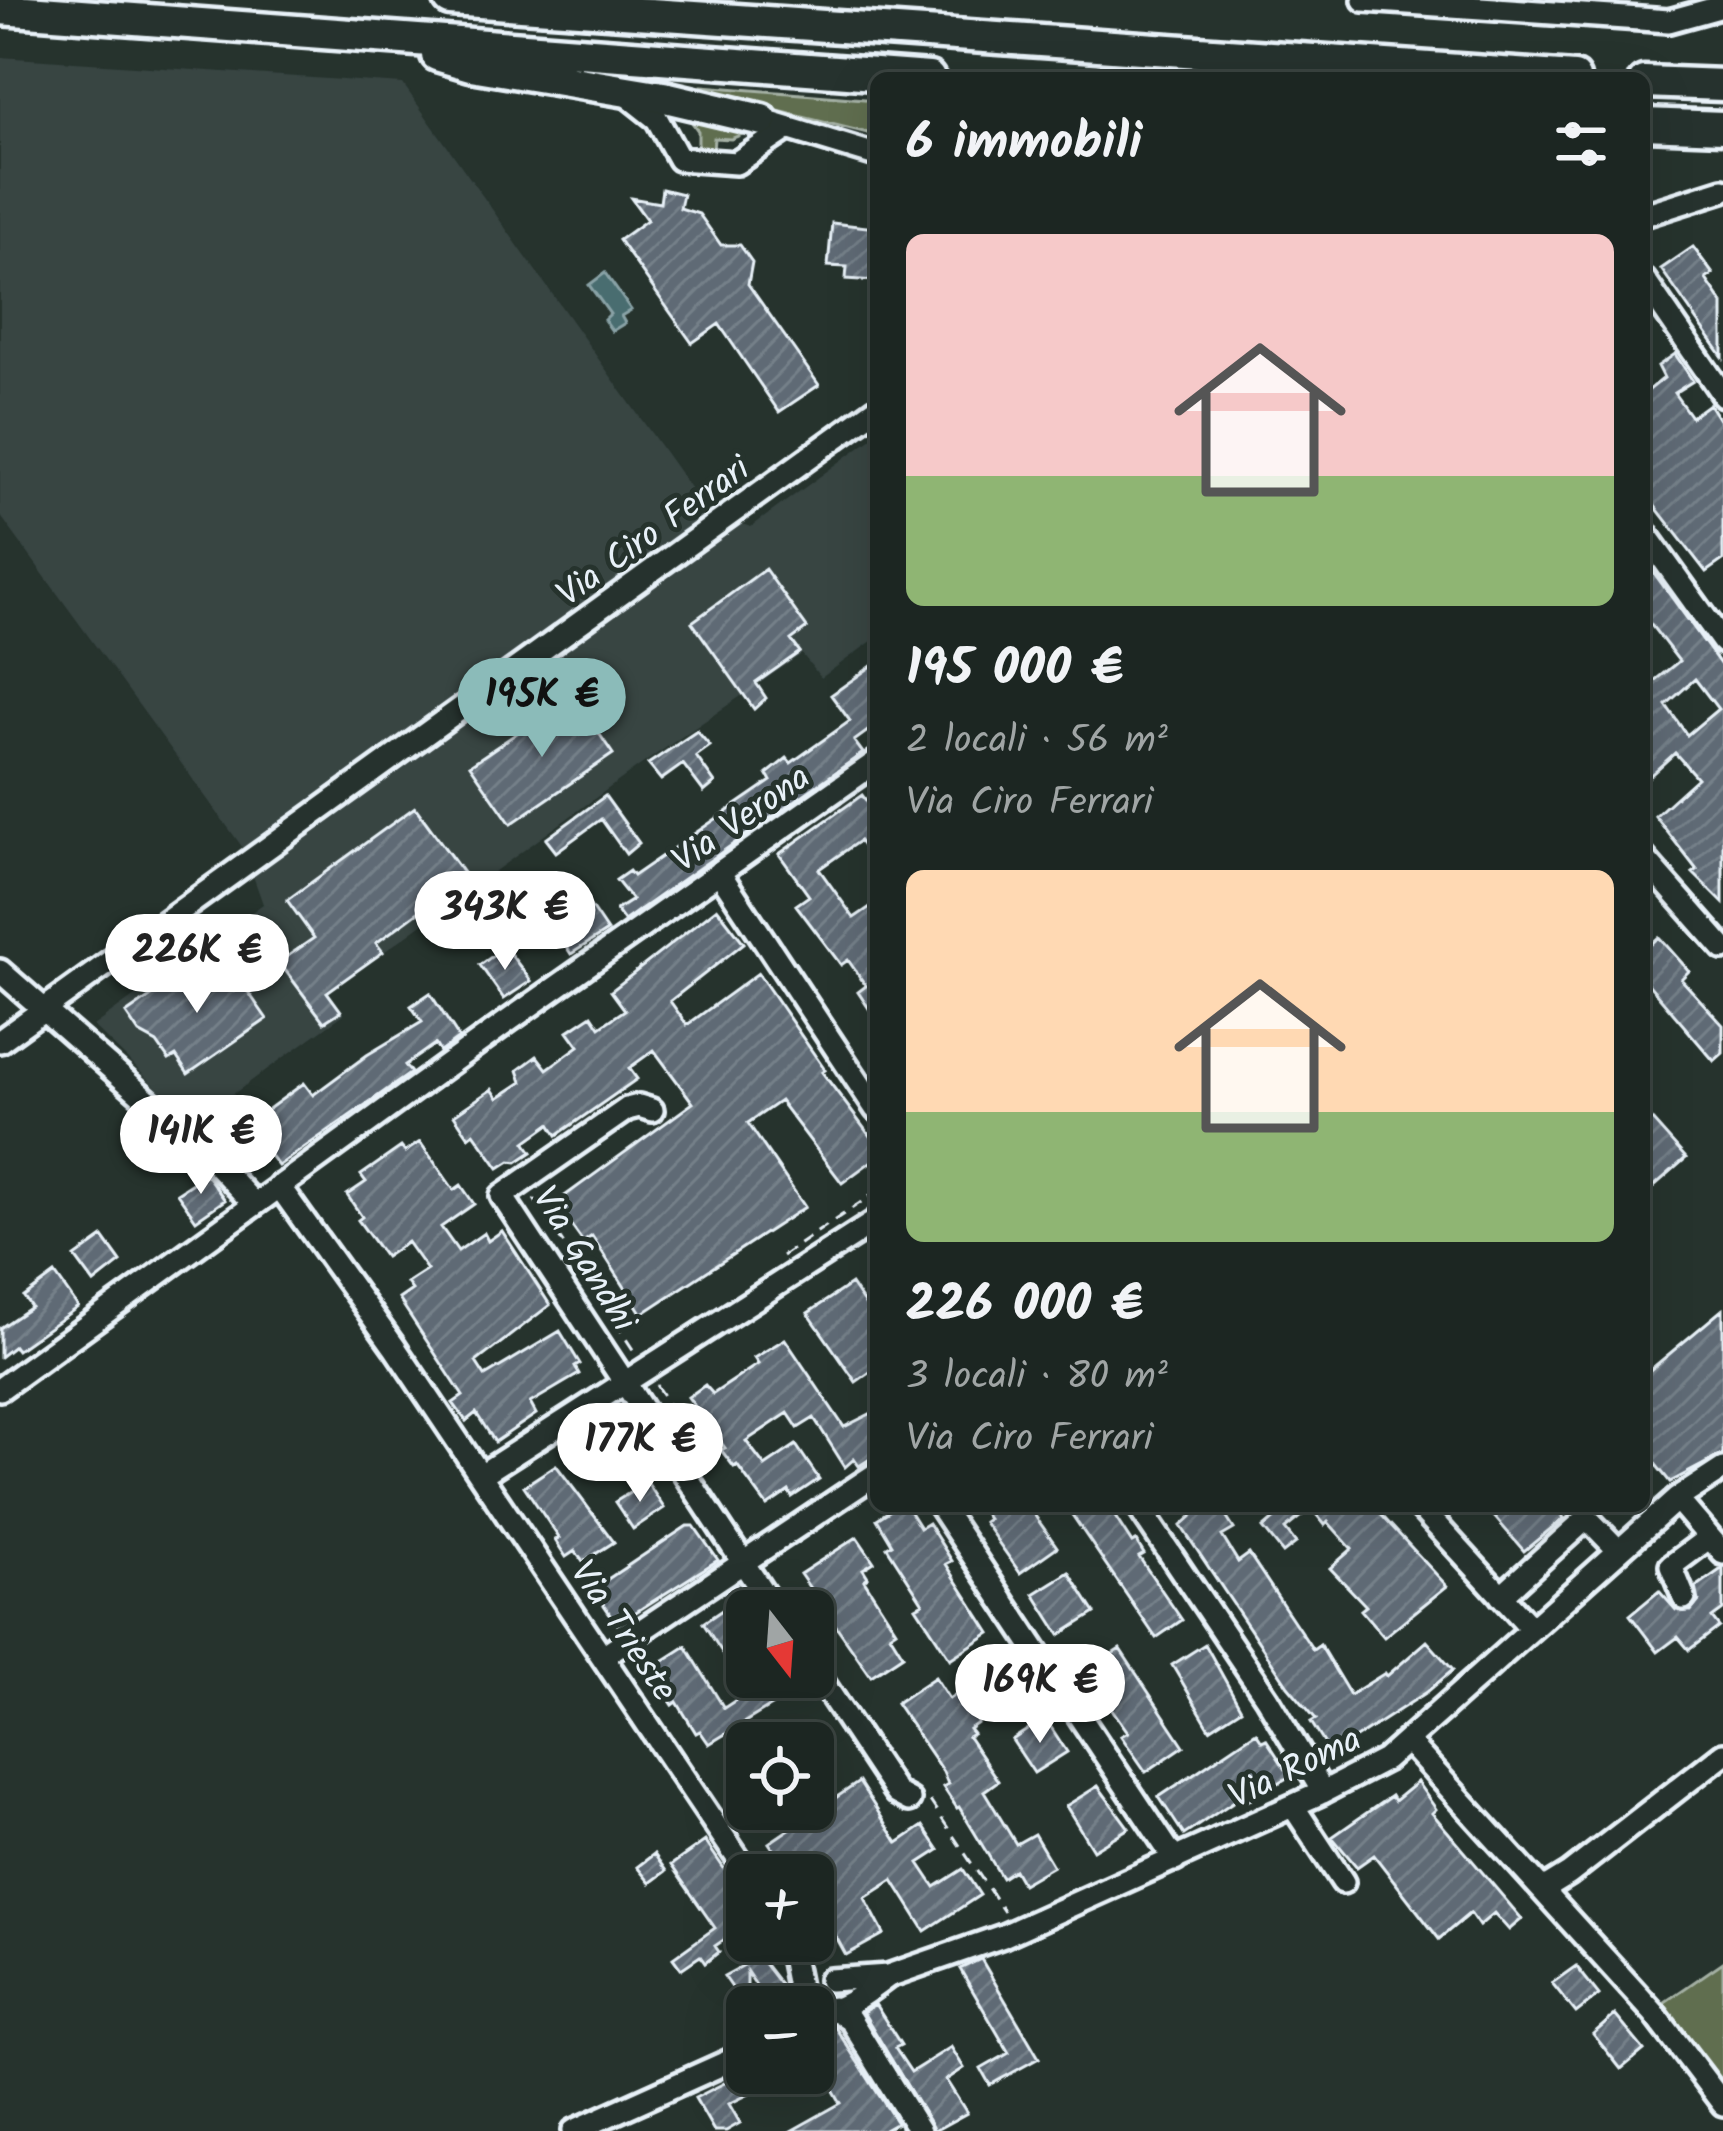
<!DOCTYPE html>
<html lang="it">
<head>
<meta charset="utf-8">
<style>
  :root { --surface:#1c2622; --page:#252e2a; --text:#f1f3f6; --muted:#a0a5a5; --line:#3a4340; --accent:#8bbbb9 }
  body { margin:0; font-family:Kalam,sans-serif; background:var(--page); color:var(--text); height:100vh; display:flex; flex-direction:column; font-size:45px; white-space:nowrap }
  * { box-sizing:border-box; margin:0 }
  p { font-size:39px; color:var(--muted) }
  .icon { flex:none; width:66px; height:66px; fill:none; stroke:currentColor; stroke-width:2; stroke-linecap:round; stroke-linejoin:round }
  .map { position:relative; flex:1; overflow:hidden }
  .side { position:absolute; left:870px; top:72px; width:780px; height:1440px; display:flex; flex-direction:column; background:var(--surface); border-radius:18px; box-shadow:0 12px 48px #0002,0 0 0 3px var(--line) }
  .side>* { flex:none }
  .needle { width:78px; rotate:163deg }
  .tools { position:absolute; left:726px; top:1590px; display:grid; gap:24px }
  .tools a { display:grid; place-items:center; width:108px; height:108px; border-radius:18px; background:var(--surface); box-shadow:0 12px 48px #0002,0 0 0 3px var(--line); font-size:60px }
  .price { position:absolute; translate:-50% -102px; padding:0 27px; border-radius:42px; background:#fff; color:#222; font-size:39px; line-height:78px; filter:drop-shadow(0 3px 6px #0008) }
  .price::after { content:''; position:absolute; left:50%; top:72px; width:36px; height:27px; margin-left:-18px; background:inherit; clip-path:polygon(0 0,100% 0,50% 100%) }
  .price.active { background:var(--accent); color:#111 }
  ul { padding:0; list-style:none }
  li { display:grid; align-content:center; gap:24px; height:636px; padding:0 36px }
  li span { display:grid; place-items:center; height:372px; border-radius:18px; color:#555 }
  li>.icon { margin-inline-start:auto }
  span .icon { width:216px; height:216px; fill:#fffc; stroke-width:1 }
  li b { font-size:51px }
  h2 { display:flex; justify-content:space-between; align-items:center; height:144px; padding:0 36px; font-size:51px }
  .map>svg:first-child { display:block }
  .built { fill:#374442 }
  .grass { fill:#606e4f; stroke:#a4b0a4; stroke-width:3 }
  .water { fill:#4a6d70; stroke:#89a2a6; stroke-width:3 }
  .building { fill:url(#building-hatch); stroke:#e8f1f8; stroke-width:3; fill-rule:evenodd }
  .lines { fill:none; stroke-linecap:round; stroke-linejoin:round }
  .minor-casing { stroke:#e8f1f8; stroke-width:30 }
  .highway-casing { stroke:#e8f1f8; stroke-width:39 }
  .path { stroke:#e8f1f8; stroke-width:3; stroke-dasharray:12 9; stroke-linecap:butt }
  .minor { stroke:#26332d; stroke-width:21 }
  .highway { stroke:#26332d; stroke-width:30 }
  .labels { text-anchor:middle; stroke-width:10; stroke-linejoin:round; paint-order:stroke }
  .street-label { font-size:36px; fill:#e8f1f8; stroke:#26332d }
</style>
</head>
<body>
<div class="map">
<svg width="1723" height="2131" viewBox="0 0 1723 2131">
  <defs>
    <pattern id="building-hatch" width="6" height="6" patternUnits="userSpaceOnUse" patternTransform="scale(3)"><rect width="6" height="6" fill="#5e6a74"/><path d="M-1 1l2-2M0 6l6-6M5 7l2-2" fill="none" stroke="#758089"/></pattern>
  </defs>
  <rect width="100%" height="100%" fill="#26332d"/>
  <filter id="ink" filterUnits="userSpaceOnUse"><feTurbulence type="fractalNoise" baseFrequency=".00833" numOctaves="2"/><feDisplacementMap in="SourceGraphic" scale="24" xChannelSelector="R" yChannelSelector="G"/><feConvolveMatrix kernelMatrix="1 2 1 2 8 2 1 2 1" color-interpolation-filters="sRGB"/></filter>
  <g filter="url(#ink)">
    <!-- built -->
    <path class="built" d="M0,57L403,84L708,513L751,527L876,435V638L821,678L802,654L638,767L329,992L344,1014L193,1123L93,1026L263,904L243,848L0,515Z"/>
    <!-- grass -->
    <path class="grass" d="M702,86L876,100V135L701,92Z
      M688,117L761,126L731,139L714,138L713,151H698V131Z
      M1723,1962V2090L1662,2004Z"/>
    <!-- water -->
    <path class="water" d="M605,273L631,310L621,316L625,323L612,331L604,320L610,314L589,285Z"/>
    <!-- building -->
    <path class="building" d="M662,189L683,194L680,208L699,214L721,245H740L752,262L748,284L819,385L779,412L719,324L692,343L619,240L647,220L631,198L660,203Z
      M832,223L876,228V281L846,279L847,267L828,266Z
      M1693,247L1713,274L1706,279L1723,304V357L1661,269Z
      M1675,354L1693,381L1674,393L1691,417L1709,404L1723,426V560L1706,572L1644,492V394L1664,378L1658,366Z
      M1644,559L1723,668V903L1693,873L1697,870L1655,816L1697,778L1675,753L1644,781V689L1679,661L1644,616ZM1695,679L1718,709L1687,735L1666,705Z
      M765,569L807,628L791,640L800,652L756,683L766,698L754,709L692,622Z
      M876,663V725L854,741L863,753L624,921L616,910L632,900L616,880L629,871L633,876L771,781L767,774L787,758L791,763L850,721L831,695Z
      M573,695L613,754L511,824L470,765Z
      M697,731L710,746L696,756L715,783L704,792L683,764L661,780L648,764Z
      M862,795L876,814V865L859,841L819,869L854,918L876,903V1019L858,992L866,986L848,960L841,965L796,905L809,896L779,854Z
      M605,796L639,843L626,854L601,819L556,852L546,839Z
      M415,807L466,877L376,943L383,952L327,992L341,1011L324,1022L279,962L314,938L287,900Z
      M586,900L607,931L571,954L546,917L562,907L566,914Z
      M717,908L744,943L670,1001L687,1025L758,973L825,1070L822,1072L876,1144V1158L842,1183L780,1101L748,1123L805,1207L642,1314L592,1236L583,1242L555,1203L693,1103L654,1050L629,1068L637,1079L557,1135L550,1124L525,1142L532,1152L517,1162L510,1161L499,1168L474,1133L469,1137L454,1115L492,1089L498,1098L522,1082L518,1070L537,1056L547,1069L579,1046L568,1031L592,1015L600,1027L625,1010L611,991Z
      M1659,937L1689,971L1681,979L1723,1025V1053L1714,1061L1644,979V951Z
      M505,947L531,981L504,999L480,965Z
      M209,956L234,991L242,983L267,1019L188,1074L176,1056L169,1060L157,1043L139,1033L126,1014Z
      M430,993L459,1038L440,1052L435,1044L405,1065L411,1073L278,1166L256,1137L269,1127L265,1121L272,1117L266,1111L304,1083L313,1095L367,1055L422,1022L411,1006Z
      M1644,1111L1686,1158L1644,1195Z
      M420,1142L454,1190L461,1185L474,1204L441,1227L458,1251L484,1233L488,1241L502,1231L550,1305L476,1362L485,1376L560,1331L580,1364L575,1367L579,1374L530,1403L536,1414L495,1442L476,1413L466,1421L453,1403L463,1396L399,1299L412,1290L407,1283L427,1270L407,1242L385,1257L358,1220L362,1217L347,1195L366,1182L361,1175L401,1147L405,1152Z
      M206,1174L225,1200L196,1220L177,1193Z
      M103,1237L121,1262L94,1283L75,1257Z
      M55,1274L78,1307L17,1350L14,1346L0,1357V1328L31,1307L24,1297Z
      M851,1284L876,1321V1368L856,1382L808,1313Z
      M1723,1309V1454L1670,1482L1644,1450V1375Z
      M785,1339L844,1427L876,1411V1455L859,1466L854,1459L845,1467L814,1418L798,1428L788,1413L746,1441L765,1466L796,1445L819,1479L792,1497L789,1491L767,1506L737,1465L734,1467L721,1450L725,1448L688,1397L705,1385L713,1394L758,1364L754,1358Z
      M626,1425L642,1450L599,1478L581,1452Z
      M556,1465L614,1542L583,1562L575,1551L566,1557L555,1540L559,1538L524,1486Z
      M647,1482L664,1508L633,1529L615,1502Z
      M897,1506H906L920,1528L928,1523L952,1561L946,1564L990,1633L950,1659L916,1607L923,1603L887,1547L892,1544L877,1519Z
      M979,1506H1028L1057,1547L1020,1573L984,1522L988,1519Z
      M1066,1506H1108L1132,1543L1136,1541L1144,1554L1139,1557L1182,1620L1156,1638Z
      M1203,1506H1219L1234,1529L1222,1536L1238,1562L1249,1554L1313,1650L1320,1645L1350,1695L1385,1673L1387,1676L1427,1641L1453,1670L1427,1692L1331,1754L1311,1722L1316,1719L1288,1686L1181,1526Z
      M1267,1506H1373L1447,1586L1384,1637L1361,1610L1366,1606L1330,1568L1352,1549L1328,1522L1325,1525L1311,1508L1285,1529L1296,1543L1283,1553L1263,1528L1276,1517Z
      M1485,1506H1554L1564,1518L1524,1551Z
      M687,1526H694L718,1560L617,1624L593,1589Z
      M857,1537L874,1562L863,1569L868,1577L864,1580L896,1630L890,1634L903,1655L871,1676L800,1574Z
      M1723,1568V1610L1712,1618L1719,1627L1689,1650L1678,1637L1658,1652L1630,1615L1659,1591L1676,1610L1691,1611L1699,1601L1696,1587Z
      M1069,1572L1095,1613L1060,1635L1034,1594Z
      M738,1599L747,1613V1677H782L792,1693L709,1744L700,1731L696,1733L677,1702L673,1705L654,1677L658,1664L686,1646L724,1708L748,1692L703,1623Z
      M1205,1644L1241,1709L1210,1729L1172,1665Z
      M1120,1649L1184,1746L1146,1772L1121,1736L1128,1732L1085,1671Z
      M1014,1658L1033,1688L998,1715L995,1711L969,1729L973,1734L968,1737L998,1781L984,1791L1016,1844L1034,1834L1053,1866L1022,1884L1014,1870L1002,1878L959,1807L957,1808L943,1787L948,1784L943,1772L896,1703L935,1677L949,1699L1003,1659L1006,1663Z
      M1045,1718L1067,1752L1034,1773L1012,1740Z
      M1256,1732L1262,1741L1266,1739L1290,1776L1254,1798L1247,1801L1243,1795L1184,1835L1159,1797Z
      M859,1782L898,1843L923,1826L939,1850L919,1863L935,1887L963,1869L980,1895L925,1931L893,1880L865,1898L884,1934L846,1955L821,1909L813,1914V1875H791L769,1843Z
      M1417,1782L1436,1809L1432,1813L1522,1919L1509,1930L1494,1913L1479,1926L1470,1913L1439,1939L1374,1855L1357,1867L1332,1837L1391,1796L1394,1801Z
      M1098,1786L1129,1828L1093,1850L1066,1806Z
      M705,1841L747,1902V1924L715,1946L719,1952L705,1963L700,1956L681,1969L673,1958L715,1928L671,1865Z
      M654,1854L666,1871L650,1883L637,1867Z
      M759,1957L783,1988L766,2000L747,1972V2009L724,1976Z
      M981,1959L1039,2058L990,2085L981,2069L1009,2053L960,1969Z
      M1576,1966L1599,1995L1576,2013L1552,1983Z
      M875,2004L901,2045L895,2048L911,2072L951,2047L964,2068L946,2080L967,2113L934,2131L863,2012Z
      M1615,2015L1644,2050L1621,2069L1593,2034Z
      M835,2027L897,2123L883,2131H791L841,2103L813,2055V2038Z
      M744,2073H792L729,2104L740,2123L726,2131H714L695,2098Z"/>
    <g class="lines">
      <defs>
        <path id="minor" d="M1364,0L1669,21L1723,6
          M628,96L657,119L679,159L736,163L787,129
          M774,124L876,155
          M1644,215L1723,190
          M1644,280L1723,395
          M1644,532L1723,642
          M1644,858L1723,948
          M719,872L876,1109
          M0,971L201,1147L254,1204
          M0,1041L876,409
          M652,1110L639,1106L627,1109L502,1196L775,1611
          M279,1186L395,1348L749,1875
          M0,1389L504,1024L876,762
          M481,1475L876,1221
          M1677,1499L1723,1553
          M940,1506L1175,1860
          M1138,1506L1267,1698L1323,1792
          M1419,1506L1531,1628
          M1501,1596L1587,1518L1619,1551
          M1684,1598L1671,1566L1707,1539
          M603,1656L876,1474
          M813,1668L896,1793L909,1800
          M1407,1741L1654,2013L1723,2104
          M1293,1806L1343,1882
          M1543,1890L1569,1874L1723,1754
          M789,1941L802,2007
          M830,1980L888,1976L1003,1936L1323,1792L1385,1760L1677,1499L1723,1469
          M833,2008L850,2019L919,2131
          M813,2014C839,2014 866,1993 887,1977
          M574,2131L747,2053"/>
        <path id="highway" d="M450,0L1574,78
          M0,9L929,78
          M437,55L471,65L669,98L762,120
          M1644,82L1723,85
          M1644,124L1723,127"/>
      </defs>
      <!-- minor casing -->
      <use href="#minor" class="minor-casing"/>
      <!-- highway casing -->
      <use href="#highway" class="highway-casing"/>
      <!-- path -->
      <path class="path" d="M534,1199L634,1351
        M782,1256L876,1192
        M656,1385L675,1414
        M930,1801L1004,1912"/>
      <!-- minor -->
      <use href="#minor" class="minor"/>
      <!-- highway -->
      <use href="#highway" class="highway"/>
    </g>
  </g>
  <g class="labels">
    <!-- street labels -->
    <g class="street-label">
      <text transform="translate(652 530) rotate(-36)" y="13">Via Ciro Ferrari</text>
      <text transform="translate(740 817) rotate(-35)" y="13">Via Verona</text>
      <text transform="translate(586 1258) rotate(58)" y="13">Via Gandhi</text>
      <text transform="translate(625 1630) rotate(56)" y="13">Via Trieste</text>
      <text transform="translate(1294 1766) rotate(-26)" y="13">Via Roma</text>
    </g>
  </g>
</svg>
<div class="tools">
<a><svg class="needle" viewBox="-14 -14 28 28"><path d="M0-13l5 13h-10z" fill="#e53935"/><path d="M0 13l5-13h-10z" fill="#a0a5a5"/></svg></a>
<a><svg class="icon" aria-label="locate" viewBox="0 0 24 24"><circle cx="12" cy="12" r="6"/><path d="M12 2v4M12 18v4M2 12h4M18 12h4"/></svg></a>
<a>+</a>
<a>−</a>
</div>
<b class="price active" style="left:542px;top:760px">195K €</b>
<b class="price" style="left:505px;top:973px">343K €</b>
<b class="price" style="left:197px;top:1016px">226K €</b>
<b class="price" style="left:201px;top:1197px">141K €</b>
<b class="price" style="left:640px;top:1505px">177K €</b>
<b class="price" style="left:1040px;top:1746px">169K €</b>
<section class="side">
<h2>6 immobili<svg class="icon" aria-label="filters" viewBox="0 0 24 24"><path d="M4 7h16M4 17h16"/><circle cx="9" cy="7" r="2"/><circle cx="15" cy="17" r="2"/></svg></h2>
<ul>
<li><span style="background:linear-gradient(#f6c9c9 65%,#8fb573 0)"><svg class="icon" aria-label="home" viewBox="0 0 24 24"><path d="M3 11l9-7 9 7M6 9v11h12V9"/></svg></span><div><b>195 000 €</b><p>2 locali · 56 m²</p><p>Via Ciro Ferrari</p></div></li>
<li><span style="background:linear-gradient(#ffd9b3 65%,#8fb573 0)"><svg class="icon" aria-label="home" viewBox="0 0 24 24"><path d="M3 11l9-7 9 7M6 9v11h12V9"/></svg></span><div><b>226 000 €</b><p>3 locali · 80 m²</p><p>Via Ciro Ferrari</p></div></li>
</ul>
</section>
</div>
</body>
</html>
